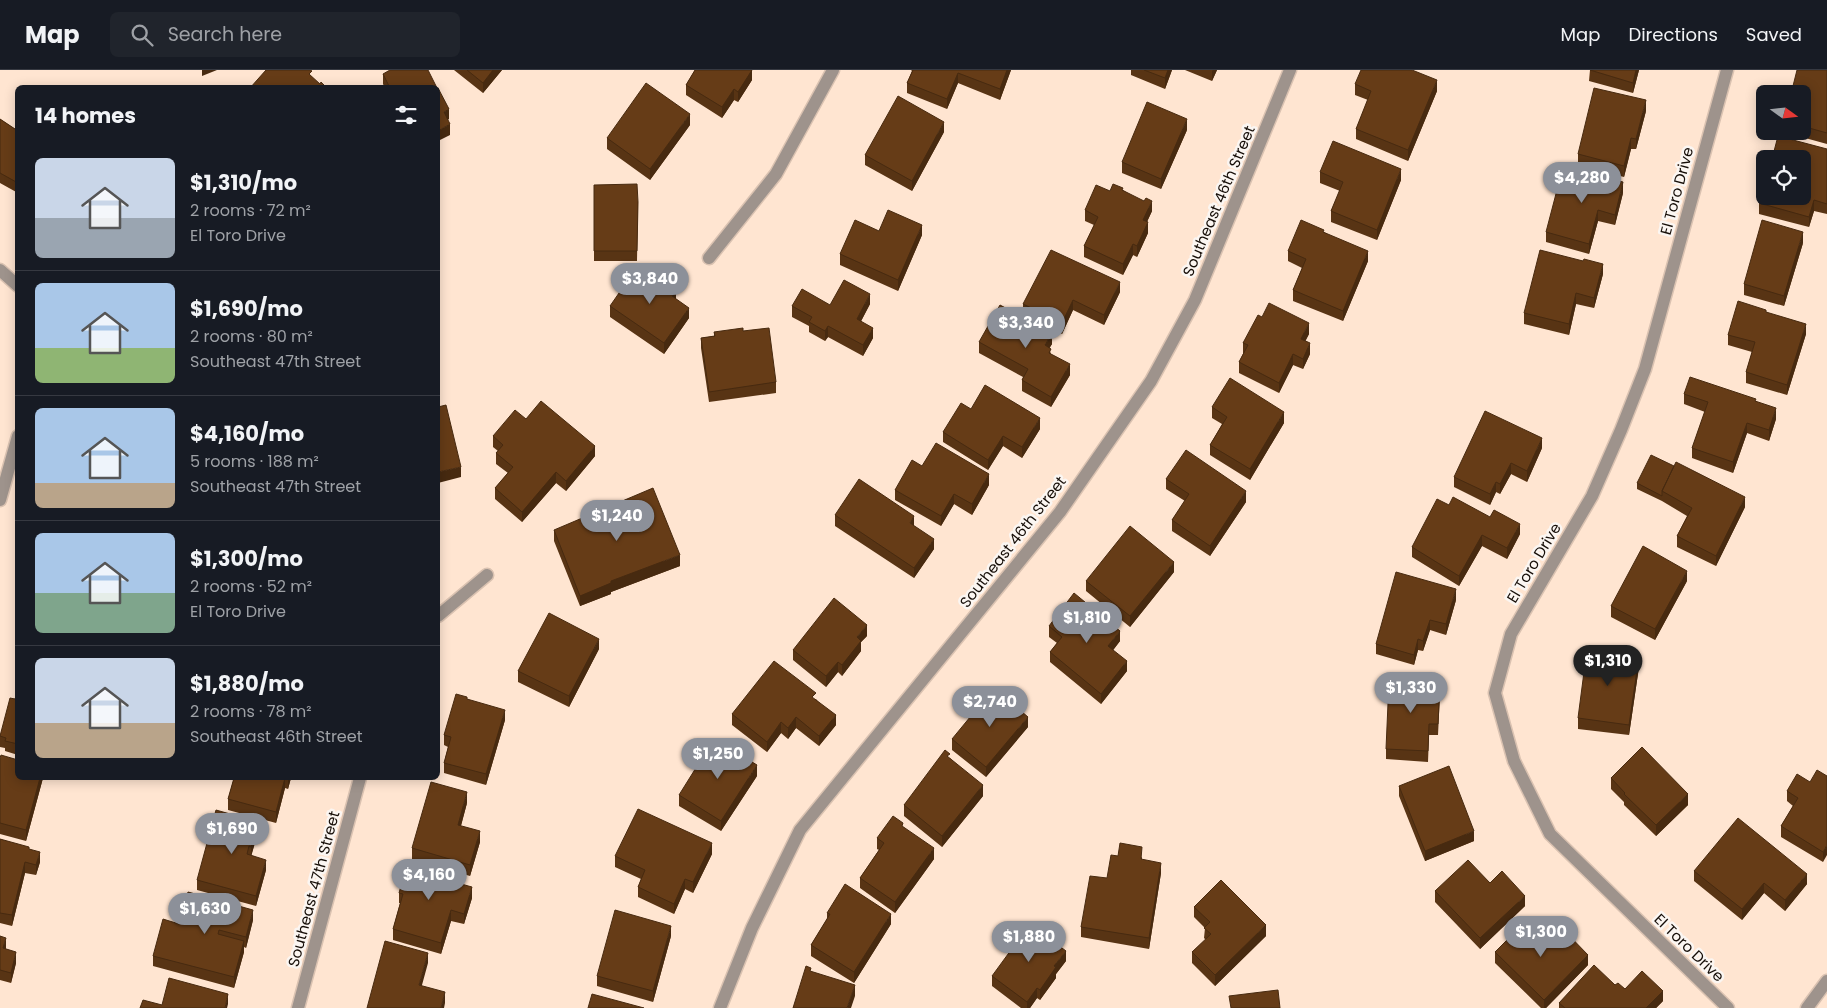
<!DOCTYPE html>
<html lang="en">
<head>
<meta charset="utf-8">
<style>
  :root { --surface:#171b24; --page:#20242c; --text:#f1f3f6; --muted:#9ea1a6; --line:#363941; --accent:#8c9099 }
  body { margin:0; font-family:Poppins,sans-serif; background:var(--page); color:var(--text); height:100vh; display:flex; flex-direction:column; font-size:19px; white-space:nowrap }
  * { box-sizing:border-box; margin:0 }
  p { font-size:16px; color:var(--muted) }
  .icon { flex:none; width:28px; height:28px; fill:none; stroke:currentColor; stroke-width:2; stroke-linecap:round; stroke-linejoin:round }
  .map { position:relative; flex:1; overflow:hidden }
  .details { position:absolute; left:15px; top:15px; width:425px; height:695px; display:flex; flex-direction:column; background:var(--surface); border-radius:8px; box-shadow:0 2px 12px #0003 }
  .details>* { flex:none }
  .needle { width:32px; rotate:105deg }
  .tools { position:absolute; left:1756px; top:15px; display:grid; gap:10px }
  .tools a { display:grid; place-items:center; width:55px; height:55px; border-radius:8px; background:var(--surface); box-shadow:0 2px 12px #0003; font-size:25px }
  .price { position:absolute; translate:-50% -42px; padding:0 11px; border-radius:18px; background:var(--accent); color:#fff; font-size:16px; line-height:32px; filter:drop-shadow(0 1px 2px #0008) }
  .price::after { content:''; position:absolute; left:50%; top:30px; width:15px; height:11px; margin-left:-8px; background:inherit; clip-path:polygon(0 0,100% 0,50% 100%) }
  .price.selected { background:#222; color:#fff }
  ul { padding:0; list-style:none }
  li { display:flex; align-items:center; gap:15px; height:125px; padding:0 20px }
  li+li { border-top:1px solid var(--line) }
  li span { display:grid; place-items:center; flex:none; width:140px; height:100px; border-radius:8px; color:#555 }
  li>.icon { margin-inline-start:auto }
  span .icon { width:60px; height:60px; fill:#fffc; stroke-width:1 }
  li b { font-size:21px }
  h2 { display:flex; justify-content:space-between; align-items:center; height:60px; padding:0 20px; font-size:21px }
  header { display:flex; align-items:center; gap:30px; box-sizing:border-box; height:70px; padding:0 25px; background:var(--surface); border-bottom:1px solid var(--line) }
  header strong { font-size:24px }
  nav { display:flex; gap:28px; margin-inline-start:auto; font-size:18px }
  .search { width:350px; height:45px; background:var(--page); display:flex; align-items:center; gap:12px; box-sizing:border-box; padding:0 18px; border-radius:8px; color:var(--muted); font-size:19px }
  .map>svg:first-child { display:block }
  .lines { fill:none; stroke-linecap:round; stroke-linejoin:round }
  .minor-casing { stroke:#dac2b1; stroke-width:15 }
  .minor { stroke:#9e938c; stroke-width:12 }
  .wall { fill:#583414 }
  .shaded-wall { fill:#472a10 }
  .building { fill:#663c17; stroke:#472a10 }
  .labels { text-anchor:middle; stroke-width:5; stroke-linejoin:round; paint-order:stroke }
  .street-label { font-size:15px; fill:#150d07; stroke:#fbf6f2 }
</style>
</head>
<body>
<header>
<strong>Map</strong>
<div class="search"><svg class="icon" aria-label="search" viewBox="0 0 24 24"><circle cx="10" cy="10" r="6"/><path d="M15 15l6 6"/></svg>Search here</div>
<nav><a>Map</a><a>Directions</a><a>Saved</a></nav>
</header>
<div class="map">
<svg width="1827" height="938" viewBox="0 0 1827 938">
  <rect width="100%" height="100%" fill="#ffe5d1"/>
  <g class="lines">
    <defs>
      <path id="minor" d="M1727,0L1645,299L1621,360L1592,426L1511,564L1495,623L1514,691L1550,764L1728,938
        M709,188L776,104L833,0
        M0,200L18,216
        M0,430L18,366
        M438,546L487,505
        M298,938L360,708
        M720,938L752,858L800,760L1060,442L1151,311L1195,230L1290,0
        M1807,938L1827,911"/>
    </defs>
    <!-- minor casing -->
    <use href="#minor" class="minor-casing"/>
    <!-- minor -->
    <use href="#minor" class="minor"/>
  </g>
  <!-- wall -->
  <path class="wall" d="M454,0H502L483,23Z
    M695,0H752V10L738,32L734,30L722,48L686,25V15Z
    M911,0H1011L1000,30L958,13L947,39L907,23V13L912,1Z
    M1131,0H1172L1165,19L1131,5Z
    M1185,0H1217L1212,11Z
    M1590,0H1639L1633,23L1589,11Z
    M1827,0V74L1787,63V61H1802V24Z
    M383,4L437,18H385L383,14Z
    M1355,14L1437,21L1408,91L1356,69V59L1368,30L1355,25Z
    M1646,41L1636,79H1631L1624,107L1578,95V84Z
    M0,49L18,61V123L0,113Z
    M690,55L650,110L607,79V68Z
    M1187,60L1161,119L1122,103V92Z
    M944,62L912,121L865,95V85Z
    M1827,79V144L1814,141L1809,157L1759,144V133Z
    M1320,102L1401,110L1377,170L1331,152V141L1340,121L1320,113Z
    M594,115L638,132L637,191H594Z
    M1123,120L1152,141L1147,152L1148,163L1137,187L1133,185L1123,205L1084,187V176L1094,155L1085,151V140L1110,121Z
    M1623,123L1615,155L1598,151L1589,184L1546,172V162Z
    M879,161L922,165L898,221L840,195V184Z
    M1324,162L1368,191L1343,251L1293,231V220L1302,198L1288,191V181Z
    M1803,173L1784,236L1744,225V214Z
    M1603,204L1594,238L1576,234L1569,265L1524,254V243Z
    M1120,222L1104,255L1073,240L1062,264L1023,245V234Z
    M676,229L689,248L664,284L610,247V236Z
    M870,234L861,251L873,268L863,286L828,267L825,271L809,262V256L792,247V236Z
    M1766,242L1806,264L1787,325L1746,313V302L1752,282L1728,275V265Z
    M1262,247L1309,264L1305,271L1310,284L1303,299L1293,295L1279,323L1239,303V292L1243,284V273Z
    M714,262L776,312V323L709,332L701,278V268L714,266Z
    M979,272L1052,274L1049,278L1051,284L1070,305L1051,337L1022,321V310L1023,307L979,283Z
    M1684,324L1756,331L1776,349L1769,371L1747,363L1733,403L1692,388V378L1705,342L1684,334Z
    M1212,337L1284,353L1250,410L1210,385V375L1222,354L1212,348Z
    M971,339L1040,359L1022,388L1003,376L988,400L943,372V362Z
    M526,349L595,386L566,421L556,413L522,452L495,429V418L508,403L496,394V383L498,381L493,377V366Z
    M1542,378L1527,412L1511,404L1500,424L1496,422L1490,435L1454,417V407Z
    M922,396L989,415L972,445L954,434L941,456L895,430V420Z
    M1166,409L1246,432L1210,486L1172,461V450L1185,431L1166,419Z
    M1637,413L1745,437L1716,496L1677,477V466L1687,446L1662,431L1637,419Z
    M1449,435L1520,464L1507,489L1482,476L1459,516L1412,487V477Z
    M835,445L914,456L934,479L914,508L835,456Z
    M554,460L680,496L611,522V524L580,536L554,471Z
    M1174,502L1130,557L1086,521V511Z
    M1687,511L1655,570L1611,547V536Z
    M1456,530L1446,565L1430,560L1423,581L1418,580L1414,595L1376,584V574Z
    M1049,556L1120,571L1113,580L1127,601L1101,634L1050,592V582L1057,573L1049,567Z
    M867,566L861,572V581L842,606L838,602L826,617L793,590V580Z
    M599,579L569,637L518,612V601Z
    M1639,597L1629,665L1578,659V648Z
    M18,621V685L5,681V678L0,677V666L15,629Z
    M1440,624L1438,665H1429L1428,692L1386,689V679Z
    M467,629L505,650L486,715L444,703V693L448,677L444,675V665Z
    M816,629L836,655L819,676L796,658L788,669L781,663L767,682L732,655V644Z
    M1028,657L986,707L952,680V669Z
    M0,688L43,708L26,771L0,764Z
    M950,688L983,726L942,777L904,746V735Z
    M757,706L721,761L679,736V725Z
    M1827,706L1823,792L1781,767V756L1793,736L1787,731V721Z
    M234,708H291L288,719L285,718L276,753L228,740V729Z
    M1611,708L1688,735L1656,766L1624,735V732L1611,719Z
    M1399,716L1474,771L1425,791L1399,726Z
    M467,733L461,756L480,772L470,806L412,789V778Z
    M903,757L934,789L895,843L860,818V808L879,780L877,779V768Z
    M258,762L251,786L266,800L256,836L197,820V810Z
    M0,769L29,779L40,792L36,805L25,803L12,856L0,853Z
    M712,784L693,823L685,819L674,844L638,827V817L641,809L615,797V786Z
    M1142,787V790L1161,803L1149,879L1081,867V857L1107,808Z
    M1694,801L1807,814L1785,841L1764,823L1742,850L1694,811Z
    M457,813L472,828L464,854L451,851L441,884L393,870V859L400,833H399V823Z
    M1490,813L1525,836L1480,879L1435,832V821Z
    M1194,837L1266,866L1215,916L1192,893V882L1206,870L1204,868L1205,858L1194,847Z
    M827,843L891,854L854,913L811,886V875L827,849Z
    M253,850L246,878L244,877V882L234,918L153,896V886L179,854Z
    M1554,860L1588,895L1546,938H1541L1495,893V882L1551,873L1554,870Z
    M0,866L6,878V879L16,893L11,913L0,910Z
    M671,866L653,932L597,916V906Z
    M1066,891L1056,904V908L1040,930L1037,928L1030,938H1021L992,916V906Z
    M1615,915L1625,919L1663,931L1656,938H1559V933Z"/>
  <!-- shaded-wall -->
  <path class="shaded-wall" d="M202,0H217L202,6Z
    M493,0H502L483,23V13Z
    M748,0H752V10L738,32V22Z
    M1007,0H1011L1000,30V19Z
    M1168,0H1172L1165,19V8Z
    M1213,0H1217L1212,11V1Z
    M1636,0H1639L1633,23V13Z
    M958,3V13L947,39V29Z
    M1437,10V21L1408,91V80Z
    M734,19V30L722,48V37Z
    M1646,30V41L1636,79V69Z
    M449,39V49L444,52V42Z
    M690,44V55L650,110V99Z
    M1187,49V60L1161,119V109Z
    M944,52V62L912,121V111Z
    M450,54V65L438,71V61Z
    M1631,68V79L1624,107V96Z
    M1401,99V110L1377,170V160Z
    M1623,112V123L1615,155V145Z
    M1814,130V141L1809,157V147Z
    M1152,131V141L1143,160V150Z
    M1598,140V151L1589,184V174Z
    M1148,152V163L1137,187V176Z
    M922,155V165L898,221V210Z
    M1803,162V173L1784,236V226Z
    M1133,174V185L1123,205V194Z
    M1368,181V191L1343,251V241Z
    M1603,194V204L1594,238V228Z
    M1120,212V222L1104,255V245Z
    M676,219V230L672,226Z
    M1576,223V234L1569,265V254Z
    M870,224V234L857,259V249Z
    M1073,230V240L1062,264V253Z
    M689,238V248L664,284V273Z
    M1309,253V264L1301,280V269Z
    M1806,254V264L1787,325V315Z
    M828,256V267L825,271V261Z
    M873,258V268L863,286V275Z
    M1052,263V274L1045,286V275Z
    M1310,273V284L1303,299V289Z
    M1293,284V295L1279,323V313Z
    M1070,294V305L1051,337V327Z
    M1776,338V349L1769,371V360Z
    M1284,342V353L1250,410V399Z
    M1040,348V359L1022,388V377Z
    M1747,353V363L1733,403V392Z
    M1003,366V376L988,400V390Z
    M1542,368V378L1527,412V401Z
    M595,376V386L566,421V411Z
    M1511,393V404L1500,424V414Z
    M461,397V407L438,413V402Z
    M556,402V413L522,452V442Z
    M989,404V415L972,445V434Z
    M1496,412V422L1490,435V424Z
    M1246,421V432L1210,486V476Z
    M954,424V434L941,456V446Z
    M1745,427V437L1716,496V486Z
    M914,446V457L910,453Z
    M1520,454V464L1507,489V478Z
    M1482,465V476L1459,516V506Z
    M934,469V479L914,508V498Z
    M680,485V496L611,522V524L580,536V526L611,511Z
    M1174,492V502L1130,557V546Z
    M1687,501V511L1655,570V559Z
    M1456,519V530L1446,565V554Z
    M1430,550V560L1423,581V571Z
    M867,555V566L861,572V581L842,606V595L857,567Z
    M1120,561V571L1108,587V576Z
    M599,569V579L569,637V626Z
    M1418,569V580L1414,595V585Z
    M1639,586V597L1629,665V655Z
    M1127,591V601L1101,634V624Z
    M838,592V602L826,617V606Z
    M505,640V650L486,715V704Z
    M836,645V655L819,676V666Z
    M796,647V658L788,669V658Z
    M1028,647V657L986,707V697Z
    M781,652V663L767,682V672Z
    M757,695V706L721,761V751Z
    M40,708H43L26,771V760Z
    M285,708V718L276,753V742Z
    M288,708H291L288,719Z
    M983,715V726L942,777V766Z
    M467,722V733L458,766V755Z
    M1688,724V735L1656,766V755Z
    M258,752V762L251,787V777Z
    M480,761V772L470,806V795Z
    M1474,761V771L1425,791V781Z
    M712,773V784L693,823V812Z
    M1827,775V785L1823,792V782Z
    M934,778V789L895,843V832Z
    M40,782V792L36,805V795Z
    M266,790V800L256,836V826Z
    M25,792V803L12,856V845Z
    M1161,793V803L1149,879V868Z
    M1807,804V814L1785,841V830Z
    M685,809V819L674,844V834Z
    M1764,813V823L1742,850V839Z
    M472,817V828L464,854V844Z
    M1525,826V836L1480,879V868Z
    M253,840V850L246,878V867Z
    M451,840V851L441,884V873Z
    M891,844V854L854,913V902Z
    M1266,855V866L1215,916V905Z
    M671,856V866L653,932V921Z
    M6,868V878L3,889V878Z
    M244,871V882L234,918V907Z
    M1066,881V891L1056,904V908L1040,930V920L1054,896Z
    M16,882V893L11,913V903Z
    M428,883V893L419,926V915Z
    M1588,885V895L1546,938H1544V930Z
    M855,915V926L851,938H847Z
    M1037,918V928L1030,938H1027V932Z
    M1663,921V931L1656,938H1646Z
    M445,922V933L444,938H441Z
    M228,924V934L227,938H225Z"/>
  <!-- building -->
  <path class="building" d="M266,0H310L312,1L309,4L320,14L321,12L327,18H250Z
    M390,0H428L437,18H386L389,16L383,4Z
    M467,0H493L483,13Z
    M695,0H752L738,22L734,19L722,37L686,15Z
    M913,0H1007L1000,19L958,3L947,29L907,13Z
    M1144,0H1168L1165,8Z
    M1361,0H1412L1437,10L1408,80L1356,59L1371,21L1355,14Z
    M1590,0H1636L1633,13Z
    M1797,0H1827V63L1802,56V24H1791Z
    M646,13L690,44L650,99L607,68Z
    M438,18L449,39L444,42L450,54L438,61Z
    M1594,18L1646,30L1636,69L1631,68L1624,96L1578,84Z
    M898,26L944,52L912,111L865,85Z
    M1147,32L1187,49L1161,109L1122,92Z
    M0,49L18,61V113L0,103Z
    M1778,66L1827,79V134L1814,130L1809,147L1759,133L1765,112V126H1802V89H1772Z
    M1333,71L1401,99L1377,160L1331,141L1343,112L1320,102Z
    M1563,97L1623,112L1615,145L1598,140L1589,174L1546,162Z
    M637,114L638,132L637,181H594V115Z
    M1113,114L1123,118L1122,120L1144,131L1146,128L1152,131L1143,150L1148,152L1137,176L1133,174L1123,194L1084,176L1098,147L1085,140L1096,115L1110,121Z
    M888,140L922,155L898,210L840,184L855,150L879,161Z
    M1301,150L1324,160L1323,162L1368,181L1343,241L1293,220L1306,189L1288,181Z
    M1762,150L1803,162L1784,226L1744,214Z
    M1051,180L1120,212L1104,245L1073,230L1062,253L1023,234Z
    M1540,180L1583,191L1584,189L1603,194L1594,228L1576,223L1569,254L1524,243Z
    M635,200L652,212L657,206L676,219L672,226L689,238L664,273L610,236Z
    M844,210L870,224L857,249L873,258L863,275L828,256L825,261L809,252L812,247L792,236L802,219L830,235Z
    M1738,231L1766,240V242L1806,254L1787,315L1746,302L1755,272L1728,265Z
    M1269,233L1309,253L1301,269L1310,273L1303,289L1293,284L1279,313L1239,292L1248,275L1243,273L1258,245L1262,247Z
    M1000,235L1052,263L1045,275L1051,279L1049,283L1070,294L1051,327L1022,310L1028,299L979,272Z
    M743,258V261L769,258L776,312L709,322L701,268L715,266L714,262Z
    M1690,307L1756,329L1755,331L1776,338L1769,360L1747,353L1733,392L1692,378L1708,332L1684,324Z
    M1230,308L1284,342L1250,399L1210,375L1227,347L1212,337Z
    M985,315L1040,348L1022,377L1003,366L988,390L943,362L961,333L971,339Z
    M541,331L595,376L566,411L556,402L522,442L495,418L513,397L496,383L503,375L493,366L515,340L526,349Z
    M446,335L461,397L438,402V337Z
    M1485,341L1542,368L1527,401L1511,393L1500,414L1496,412L1490,424L1454,407Z
    M936,373L989,404L972,434L954,424L941,446L895,420L912,390L922,396Z
    M1186,380L1246,421L1210,476L1172,450L1189,424L1166,409Z
    M1651,385L1674,396L1662,421V426L1637,413Z
    M1676,392L1745,427L1716,486L1677,466L1692,438L1662,421Z
    M859,409L914,446L910,453L934,469L914,498L835,445Z
    M653,418L680,485L611,511V513L580,526L554,460Z
    M1453,427L1490,447L1494,440L1520,454L1507,478L1482,465L1459,506L1412,477L1437,429L1449,435Z
    M1130,456L1174,492L1130,546L1086,511Z
    M1643,476L1687,501L1655,559L1611,536Z
    M1396,502L1456,519L1446,554L1430,550L1423,571L1418,569L1414,585L1376,574Z
    M1074,523L1120,561L1108,576L1127,591L1101,624L1050,582L1062,567L1049,556Z
    M834,528L867,555L857,567L861,571L842,595L838,592L826,606L793,580Z
    M549,543L599,569L569,626L518,601Z
    M1587,579L1639,586L1629,655L1578,648Z
    M774,591L816,623L812,627L836,645L819,666L796,647L788,658L781,652L767,672L732,644Z
    M1389,611L1440,613L1438,654H1429L1428,681L1386,679Z
    M994,618L1028,647L986,697L952,669Z
    M18,621V674L5,671L6,668L0,666L10,628L15,629Z
    M456,624L467,627V629L505,640L486,704L444,693L451,667L444,665Z
    M714,669L757,695L721,751L679,725Z
    M1642,677L1688,724L1656,755L1624,724L1625,723L1611,708Z
    M945,680L950,684L947,686L983,715L942,766L904,735Z
    M1,685L18,690V708H40L26,760L0,753V688Z
    M1449,696L1474,761L1425,781L1399,716Z
    M1817,700L1827,706V775L1823,782L1781,756L1798,728L1787,721L1797,704L1810,712Z
    M234,708H285L276,742L228,729Z
    M431,712L467,722L458,755L480,761L470,795L412,778Z
    M638,739L712,773L693,812L685,809L674,834L638,817L645,800L615,786Z
    M216,740L258,752L251,777L249,776L247,784L266,790L256,826L197,810Z
    M893,746L903,753L902,756L934,778L895,832L860,808L884,773L877,768Z
    M1738,748L1807,804L1785,830L1764,813L1742,839L1694,801Z
    M0,769L29,777V779L40,782L36,795L25,792L12,845L0,843Z
    M1120,773L1142,777L1141,789L1161,793L1149,868L1081,857L1090,806L1107,808L1111,785L1118,786Z
    M1468,790L1490,813L1502,801L1525,826L1480,868L1435,821Z
    M408,791L457,804L454,812L472,817L464,844L451,840L441,873L393,859L403,824L399,823Z
    M1221,810L1266,855L1215,905L1192,882L1211,864L1204,858L1210,852L1194,837Z
    M845,814L891,844L854,902L811,875L830,844L827,843Z
    M188,822L253,840L246,867L219,860L218,864L244,871L234,907L153,886L163,849L179,854Z
    M615,840L671,856L653,921L597,906Z
    M1527,850L1551,873L1559,865L1554,860L1559,855L1588,885L1544,930L1495,882Z
    M1030,854L1066,881L1054,896L1056,897L1040,920L1037,918L1027,932L992,906Z
    M0,866L6,868L3,878L16,882L11,903L0,900Z
    M385,871L428,883L419,915L445,922L441,938H367Z
    M1594,895L1615,915L1618,913L1625,919L1642,901L1663,921L1646,938H1565L1559,933Z
    M806,896L811,898L810,901L855,915L847,938H793Z
    M169,908L228,924L225,938H140L143,930L162,935Z
    M1278,920L1280,938H1231L1229,926Z
    M592,924L644,938H588Z"/>
  <g class="labels">
    <!-- street labels -->
    <g class="street-label">
      <text transform="translate(1677 121) rotate(-75)" y="5">El Toro Drive</text>
      <text transform="translate(1219 131) rotate(-67)" y="5">Southeast 46th Street</text>
      <text transform="translate(1013 472) rotate(-52)" y="5">Southeast 46th Street</text>
      <text transform="translate(1534 493) rotate(-59)" y="5">El Toro Drive</text>
      <text transform="translate(314 819) rotate(-75)" y="5">Southeast 47th Street</text>
      <text transform="translate(1689 878) rotate(44)" y="5">El Toro Drive</text>
    </g>
  </g>
</svg>
<div class="tools">
<a><svg class="needle" viewBox="-14 -14 28 28"><path d="M0-13l5 13h-10z" fill="#e53935"/><path d="M0 13l5-13h-10z" fill="#9ea1a6"/></svg></a>
<a><svg class="icon" aria-label="locate" viewBox="0 0 24 24"><circle cx="12" cy="12" r="6"/><path d="M12 2v4M12 18v4M2 12h4M18 12h4"/></svg></a>
</div>
<b class="price" style="left:1582px;top:134px">$4,280</b>
<b class="price" style="left:650px;top:235px">$3,840</b>
<b class="price" style="left:1026px;top:279px">$3,340</b>
<b class="price" style="left:617px;top:472px">$1,240</b>
<b class="price" style="left:1087px;top:574px">$1,810</b>
<b class="price selected" style="left:1608px;top:617px">$1,310</b>
<b class="price" style="left:1411px;top:644px">$1,330</b>
<b class="price" style="left:990px;top:658px">$2,740</b>
<b class="price" style="left:718px;top:710px">$1,250</b>
<b class="price" style="left:232px;top:785px">$1,690</b>
<b class="price" style="left:429px;top:831px">$4,160</b>
<b class="price" style="left:205px;top:865px">$1,630</b>
<b class="price" style="left:1541px;top:888px">$1,300</b>
<b class="price" style="left:1029px;top:893px">$1,880</b>
<section class="details">
<h2>14 homes<svg class="icon" aria-label="filters" viewBox="0 0 24 24"><path d="M4 7h16M4 17h16"/><circle cx="9" cy="7" r="2"/><circle cx="15" cy="17" r="2"/></svg></h2>
<ul>
<li><span style="background:linear-gradient(#c9d6e8 60%,#9aa5b1 0)"><svg class="icon" aria-label="home" viewBox="0 0 24 24"><path d="M3 11l9-7 9 7M6 9v11h12V9"/></svg></span><div><b>$1,310/mo</b><p>2 rooms · 72 m²</p><p>El Toro Drive</p></div></li>
<li><span style="background:linear-gradient(#a9c7e8 65%,#8fb573 0)"><svg class="icon" aria-label="home" viewBox="0 0 24 24"><path d="M3 11l9-7 9 7M6 9v11h12V9"/></svg></span><div><b>$1,690/mo</b><p>2 rooms · 80 m²</p><p>Southeast 47th Street</p></div></li>
<li><span style="background:linear-gradient(#a9c7e8 75%,#b9a48a 0)"><svg class="icon" aria-label="home" viewBox="0 0 24 24"><path d="M3 11l9-7 9 7M6 9v11h12V9"/></svg></span><div><b>$4,160/mo</b><p>5 rooms · 188 m²</p><p>Southeast 47th Street</p></div></li>
<li><span style="background:linear-gradient(#a9c7e8 60%,#7fa58c 0)"><svg class="icon" aria-label="home" viewBox="0 0 24 24"><path d="M3 11l9-7 9 7M6 9v11h12V9"/></svg></span><div><b>$1,300/mo</b><p>2 rooms · 52 m²</p><p>El Toro Drive</p></div></li>
<li><span style="background:linear-gradient(#c9d6e8 65%,#b9a48a 0)"><svg class="icon" aria-label="home" viewBox="0 0 24 24"><path d="M3 11l9-7 9 7M6 9v11h12V9"/></svg></span><div><b>$1,880/mo</b><p>2 rooms · 78 m²</p><p>Southeast 46th Street</p></div></li>
</ul>
</section>
</div>
</body>
</html>
